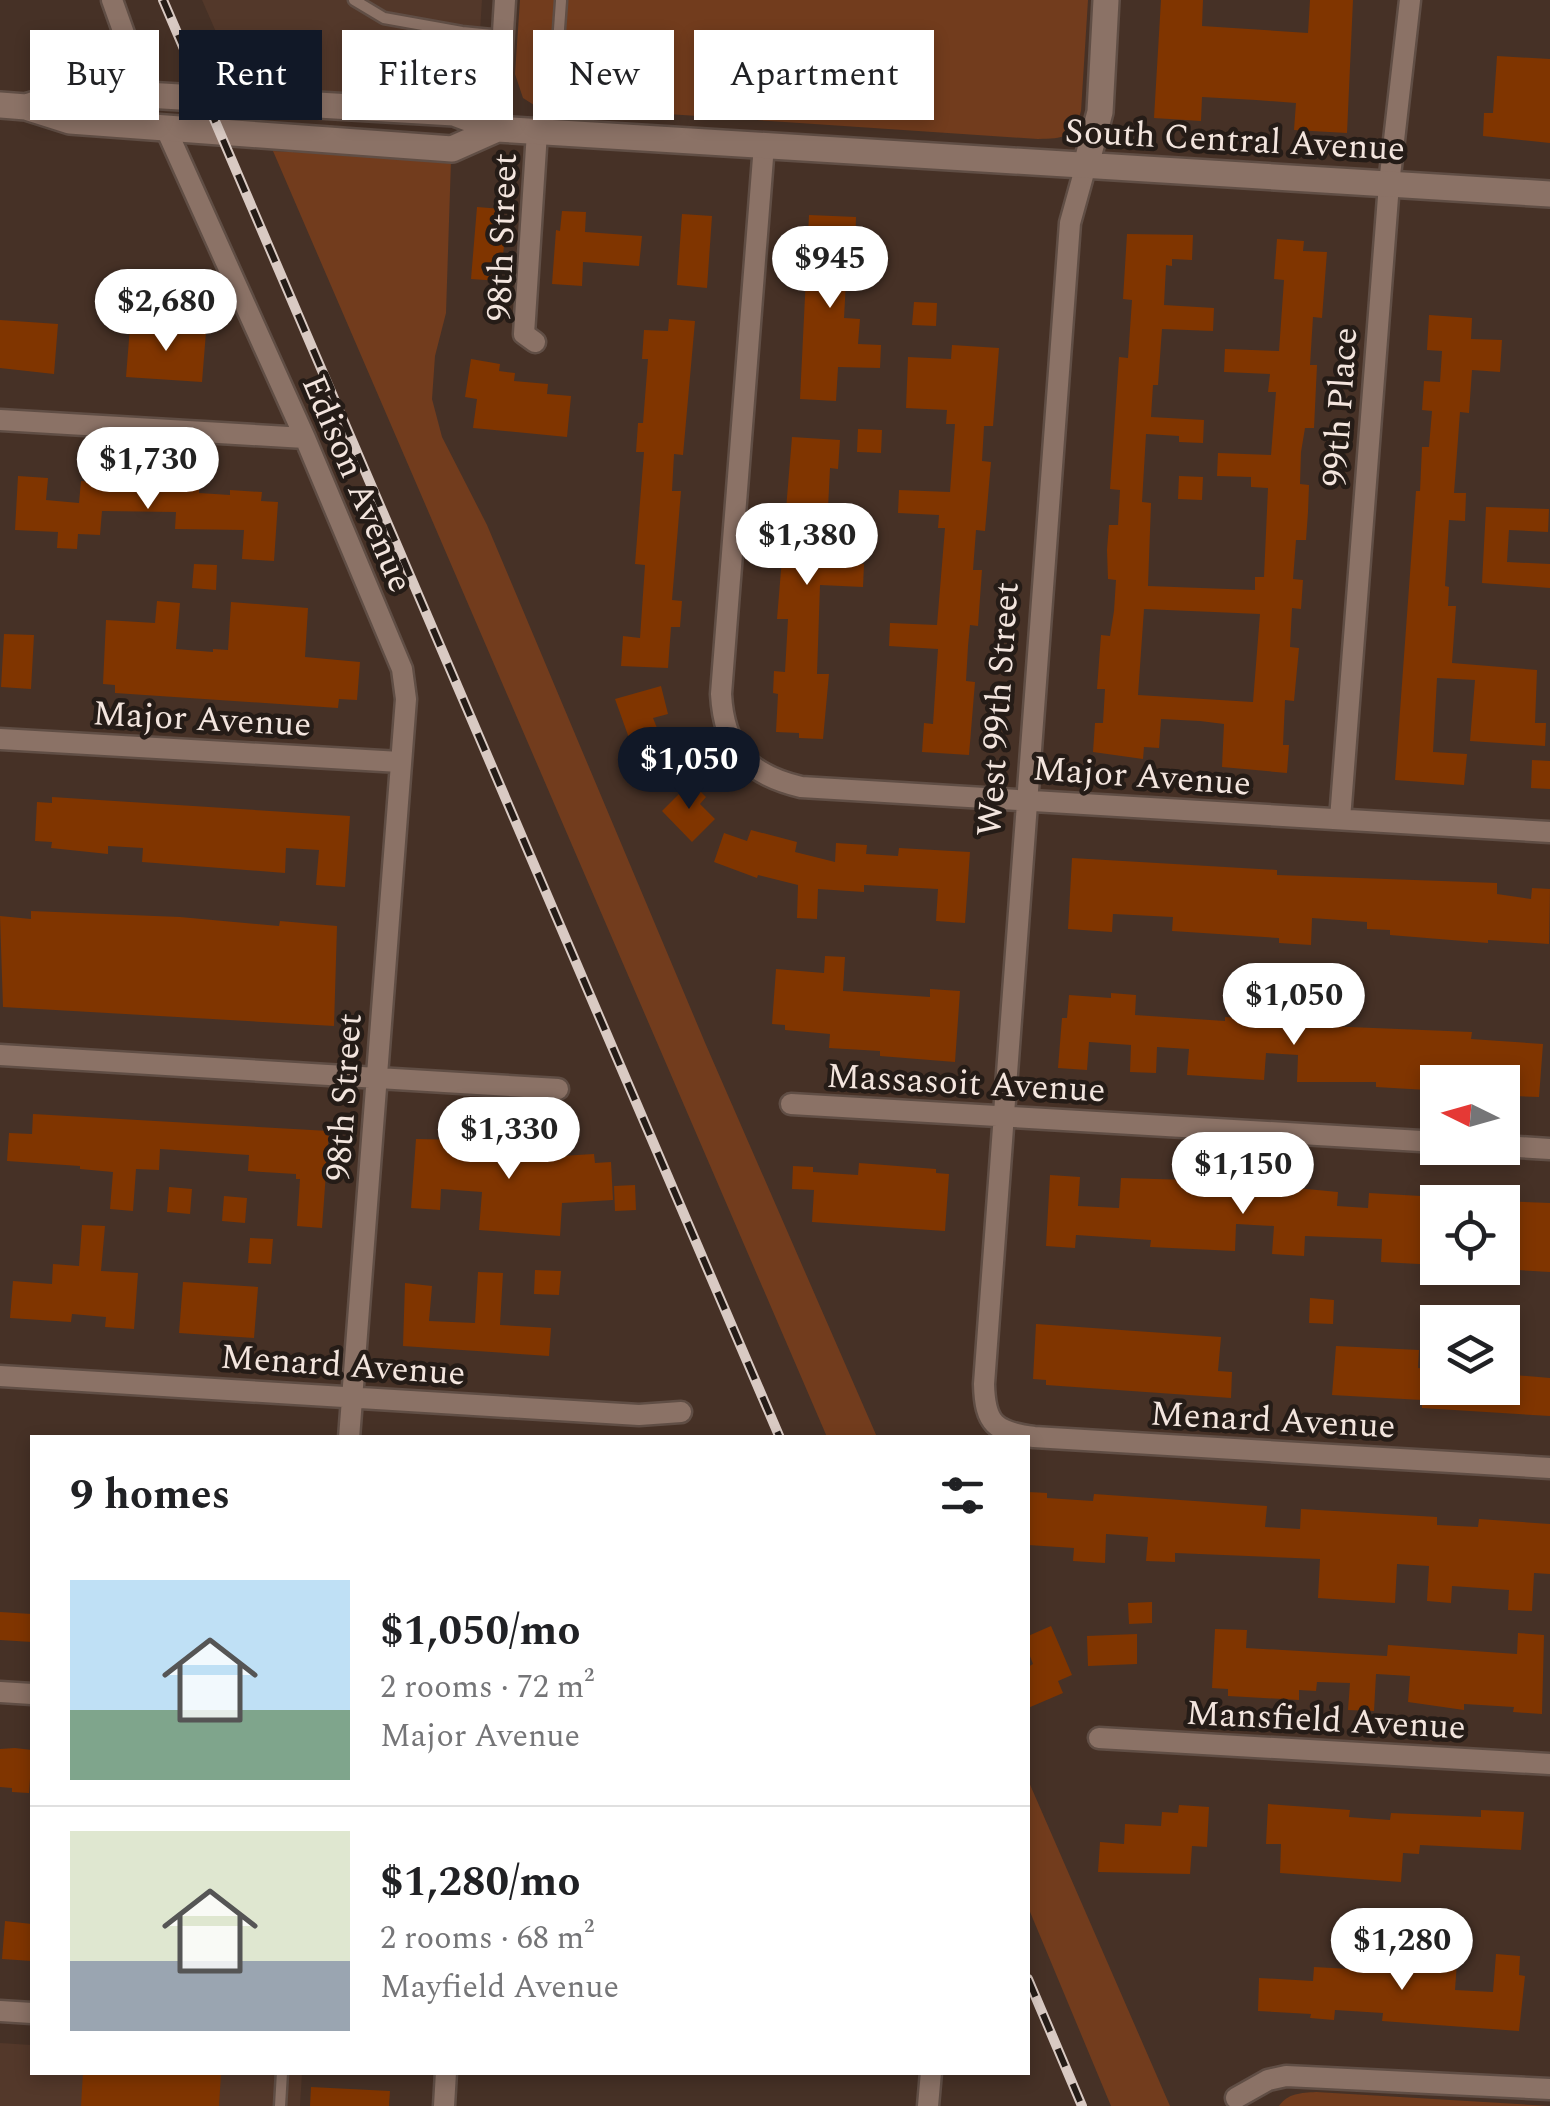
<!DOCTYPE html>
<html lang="en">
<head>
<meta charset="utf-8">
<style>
  :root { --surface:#fff; --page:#f2f2f2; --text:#202124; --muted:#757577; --line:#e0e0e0; --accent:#111827 }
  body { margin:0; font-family:Spectral,serif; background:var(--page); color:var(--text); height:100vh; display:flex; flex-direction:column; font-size:38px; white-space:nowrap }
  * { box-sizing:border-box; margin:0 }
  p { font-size:32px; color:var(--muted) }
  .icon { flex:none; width:55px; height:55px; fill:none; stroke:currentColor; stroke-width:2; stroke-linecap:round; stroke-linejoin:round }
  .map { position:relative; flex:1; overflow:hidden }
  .side { position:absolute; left:30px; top:1435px; width:1000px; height:640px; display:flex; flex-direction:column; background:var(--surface); border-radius:0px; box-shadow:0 5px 15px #0003 }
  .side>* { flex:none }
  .guide { position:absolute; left:30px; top:30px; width:1000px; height:90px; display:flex; gap:20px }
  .needle { width:65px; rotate:275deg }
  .fabs { position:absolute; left:1420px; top:1065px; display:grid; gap:20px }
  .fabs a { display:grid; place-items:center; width:100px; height:100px; border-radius:0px; background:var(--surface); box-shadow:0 5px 15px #0003; font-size:50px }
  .price { position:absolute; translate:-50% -85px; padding:0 22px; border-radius:35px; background:#fff; color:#222; font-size:32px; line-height:65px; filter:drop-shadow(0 2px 5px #0008) }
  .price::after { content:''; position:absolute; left:50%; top:60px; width:30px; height:22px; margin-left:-15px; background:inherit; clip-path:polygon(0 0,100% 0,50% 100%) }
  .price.selected { background:var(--accent); color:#fff }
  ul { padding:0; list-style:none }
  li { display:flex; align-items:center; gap:30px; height:250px; padding:0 40px }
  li+li { border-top:2px solid var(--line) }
  li span { display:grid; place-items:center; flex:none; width:280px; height:200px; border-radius:0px; color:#555 }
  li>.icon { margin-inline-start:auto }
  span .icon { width:120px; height:120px; fill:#fffc; stroke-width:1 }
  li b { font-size:42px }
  h2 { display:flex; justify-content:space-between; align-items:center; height:120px; padding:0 40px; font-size:42px }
  .pill { padding:0 35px; border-radius:0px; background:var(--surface); box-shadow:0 5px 15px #0003; font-size:35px; line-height:90px }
  .pill.selected { background:var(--accent); color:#fff }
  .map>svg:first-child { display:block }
  .built { fill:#53382a }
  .green { fill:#723c1d }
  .building { fill:#803500; fill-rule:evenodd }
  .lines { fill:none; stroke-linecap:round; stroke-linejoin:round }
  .service-casing { stroke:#604e45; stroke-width:15 }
  .minor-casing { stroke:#604e45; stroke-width:25 }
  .tertiary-casing { stroke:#604e45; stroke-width:30 }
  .service { stroke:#8b7266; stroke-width:10 }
  .minor { stroke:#8b7266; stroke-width:20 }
  .tertiary { stroke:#8b7266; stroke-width:25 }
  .rail-casing { stroke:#d9cac3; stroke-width:10 }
  .rail { stroke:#251c17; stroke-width:6; stroke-dasharray:19; stroke-linecap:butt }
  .labels { text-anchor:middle; stroke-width:9; stroke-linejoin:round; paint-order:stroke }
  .street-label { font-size:35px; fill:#f3e5de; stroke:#251c17 }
</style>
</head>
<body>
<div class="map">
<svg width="1550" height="2106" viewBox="0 0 1550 2106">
  <rect width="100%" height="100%" fill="#463126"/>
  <!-- built -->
  <path class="built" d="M202,0H482L476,95L456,103L241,89Z
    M0,2043L32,2045V2072L302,2073L300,2106H0Z"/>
  <!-- green -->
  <path class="green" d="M520,0H1088L1081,111C1073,139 1064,138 1038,139L534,105L523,98L515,74Z
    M273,151L451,160L446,313L435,356L432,399L442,437L487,525L706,1045L877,1437H827Z
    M1028,1780L1170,2106H1111L1028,1907Z
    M1316,2092L1549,2106H1279C1288,2093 1301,2093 1316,2092Z"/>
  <!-- building -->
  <path class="building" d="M1161,0H1203L1202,26L1308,33L1310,0H1353L1347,133L1294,130L1296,103L1256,100L1202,97L1201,121L1154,118Z
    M1497,56L1550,59V143L1483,136L1484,113H1493Z
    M477,207L502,209L500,228L506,229L500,281L471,279Z
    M562,211L586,212L585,232L642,236L639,266L583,262L582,286L552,284L556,230L560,231Z
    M682,214L712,216L707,288L677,285Z
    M809,215L856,217L855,246H848L844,318L860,319L858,344L881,345L880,368L838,367L836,401L800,399Z
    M1127,234L1193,235L1192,260L1172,259V266L1166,265L1164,305L1214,308L1213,331L1162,329L1158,385H1153L1151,417L1204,420L1203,443L1179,442V436L1146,434L1142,502L1151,503L1148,586L1255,590V577H1264L1268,488L1251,487V477L1217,476L1218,453L1271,455L1276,392H1268L1270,374L1224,372L1225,349L1279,351L1284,280L1274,279L1277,239L1304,241L1303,251L1327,252L1322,318L1313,317L1310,365H1317L1314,428H1305L1301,452L1300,484L1309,485L1308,512L1306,540H1296L1293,579L1303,580L1301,609L1292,608L1290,647L1299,648L1294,701L1285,700L1283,745H1289L1287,773L1222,767L1224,724L1200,721L1161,719L1159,748L1144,747L1143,759L1093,752L1095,723H1103L1105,689H1097L1101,635L1110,636L1114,611L1116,580L1108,579L1107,550L1109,525H1118L1120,490L1110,489L1119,357L1128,358L1132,300L1123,299ZM1144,609L1260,614L1253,702L1138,695Z
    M914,302L937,303L936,326L912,325Z
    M1429,315L1472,318L1471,339L1502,340L1500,372L1472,370L1469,413L1460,412L1454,493H1466L1465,521L1449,520L1445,586L1449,587L1448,606H1456L1452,663L1537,670L1535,723H1546L1545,746L1470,741L1475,680L1437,678L1433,752L1467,754L1464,785L1395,780L1416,491H1420L1422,447H1429L1432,411L1422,410L1424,381L1440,382L1442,351L1427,350Z
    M669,319L695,321L683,455L674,454L672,491H681L672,600L682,601L680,627H671L668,668L621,666L623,636L640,638L645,565L635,564L644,452H636L638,423H643L648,359H642L644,330L668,331Z
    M0,320L58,324L54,374L0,368Z
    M130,327L206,332L202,382L126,377Z
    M952,345L999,348L993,426H984L982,461L991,462L985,531L976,530L973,570H982L978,626L970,625L968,646L966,681L975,682L969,755L922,752L924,723L933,724L938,649L889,646L890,623L937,625L945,528H938L939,515L898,513L899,490L950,492L955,424H946L947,410L906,408L908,357L951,359Z
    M471,359L500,364L499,371L515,373L514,381L548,384L547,394L571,396L567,437L473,428L477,399L465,397Z
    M858,429L882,430L881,453L857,452Z
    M792,437L840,440L838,469L830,468L827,529L814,528L812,561L864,564L863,587L820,585L817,674H829L823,739L799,738V733L776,732L778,694L773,693L774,671L785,672L788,619H777Z
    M18,476L48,478L46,500L79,503L81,481L199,488V493L230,495V490L262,492L261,501L278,502L274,561L242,559L244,530L175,529L176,512L102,511L100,535L78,534L77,549L57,548L58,532L15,530Z
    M1179,476L1203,477L1202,500L1178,499Z
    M1486,507L1549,509L1548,532L1509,530L1507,562L1550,564V588L1482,583Z
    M194,564L217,565L216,590L192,588Z
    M157,601L180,603L176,649L213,652V649L228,650L231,602L308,608L305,657L360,662L357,700L339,699L338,708L115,693V685L103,684L106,620L155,623Z
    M4,634L34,635L31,689L1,687Z
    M661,686L668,714L653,718L668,755L676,752L685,777L648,791L615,699Z
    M1532,760L1550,761V789L1531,788Z
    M691,782L706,797L700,804L715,819L692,842L662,811Z
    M52,797L350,816L345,887L316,885L319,850L286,848L285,873L142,862L143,848L108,846V854L51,848L52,842L35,841L37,802L52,803Z
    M751,830L797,842L795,852L835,862L836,843L867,845L866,854L898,856L899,848L970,852L965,923L936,921L938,889L864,885V892L818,889L817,919L797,918L798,885L758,875L757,878L714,862L724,833L747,841Z
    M1072,858L1277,870V875L1497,883V894L1531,899L1532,888L1550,889L1549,944L1488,940V943L1390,935V930L1367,929V922L1312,918L1311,945L1279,943V938L1172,931L1173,917L1113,914L1112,932L1068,929Z
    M31,911L180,917L279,926L280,921L337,926L334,1026L3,1007L0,916L31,919Z
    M825,956L845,957L843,991L930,997V989L960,991L955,1062L880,1056V1051L829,1048L830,1034L785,1030V1025L772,1024L776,969L824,973Z
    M1111,993L1136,995L1135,1015L1225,1021V1017L1254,1019V1023L1472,1032L1471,1039L1543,1044L1539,1097L1514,1096L1516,1071L1483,1068L1482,1082H1427V1090L1376,1087V1082H1297L1298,1055L1266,1053L1264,1080L1187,1075L1189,1049L1157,1047L1156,1073L1130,1072L1131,1045L1089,1042L1087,1070L1058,1068L1062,1018H1067L1069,995L1111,998Z
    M33,1114L329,1131L322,1228L297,1226L300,1179H296V1174L248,1171L249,1155L160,1149L159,1170L136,1169L133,1211L110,1209L113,1172L80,1169V1166L7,1161L9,1133L32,1134Z
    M416,1139L464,1140L545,1149L544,1157L594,1154L595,1163L611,1162L613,1200L562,1203L560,1236L479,1230L482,1192L441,1189L440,1210L411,1208Z
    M859,1163L936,1169V1173L949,1174L945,1231L812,1222L814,1190L792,1189L793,1166L813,1167V1172L858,1175Z
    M1050,1175L1080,1177L1078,1206L1119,1208L1121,1178L1224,1181L1338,1192L1337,1206L1368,1208L1369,1193L1438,1197V1265L1381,1262L1382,1239L1305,1236L1304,1256L1272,1254L1274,1226L1236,1224L1235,1251L1150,1247L1151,1240L1076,1235L1075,1248L1046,1246Z
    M635,1185L636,1210L615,1211L614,1186Z
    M169,1187L192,1189L190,1214L167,1212Z
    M224,1196L247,1198L245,1223L222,1221Z
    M1502,1201L1550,1203V1272L1502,1269Z
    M82,1225L105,1226L101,1271L138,1273L134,1329L105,1327L106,1317L72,1314L71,1322L10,1318L13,1281L52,1284L53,1264L79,1266Z
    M250,1238L273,1239L271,1264L248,1263Z
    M535,1270L561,1271L559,1295L534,1294Z
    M478,1272L503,1273L500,1325L551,1328L549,1356L403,1346L405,1283L432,1286L429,1321L475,1323Z
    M183,1282L258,1287L254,1338L179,1333Z
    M1310,1298L1334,1300L1333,1324L1309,1323Z
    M1036,1324L1221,1337L1218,1371L1232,1372L1231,1398L1046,1385V1380L1033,1379Z
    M1336,1346L1419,1350L1418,1368L1438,1369V1388H1502V1374L1550,1378V1416L1422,1408V1400L1332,1395Z
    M1028,1492L1047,1493V1498L1093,1501L1094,1494L1267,1506L1265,1527L1300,1529L1301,1509L1437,1517V1525L1478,1527L1479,1519L1550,1524V1574L1534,1573L1532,1611L1508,1610L1509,1590L1452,1586L1451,1603L1427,1601L1429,1566L1397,1564L1395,1603L1318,1598L1320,1559L1175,1553V1562L1146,1561L1148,1537L1106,1534L1105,1563L1073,1561L1074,1548L1028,1545Z
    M1152,1602V1623L1129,1624L1128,1603Z
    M0,1612L32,1614V1642L0,1640Z
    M1051,1626L1072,1675L1058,1681L1063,1693L1028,1708V1667L1033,1664L1028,1651V1636Z
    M1215,1629L1247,1630L1246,1648L1387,1656L1388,1645L1517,1654L1518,1633L1544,1635L1542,1714L1513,1712L1514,1707L1464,1704V1710L1408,1702L1410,1676L1376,1674L1374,1711L1348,1710L1350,1683L1317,1682L1316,1691L1299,1690V1700L1228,1696V1689L1212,1688Z
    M1137,1634V1664L1088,1666L1087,1636Z
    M15,1748L32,1750L29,1793L12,1792V1788L0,1787V1749Z
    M1268,1804L1350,1810L1349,1817L1390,1820L1391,1813L1481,1817V1810L1524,1812L1521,1850L1420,1845L1419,1854L1403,1853L1401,1882L1280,1873L1281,1844H1266Z
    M1179,1805L1209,1807L1207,1847L1192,1846L1190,1874L1098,1872L1100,1842L1124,1844L1125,1824L1161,1826L1162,1812L1178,1813Z
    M5,1921L32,1924V1961L2,1959Z
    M1370,1947L1402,1949V1958L1457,1962L1455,1990L1493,1992L1496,1954L1520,1956L1519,1975L1525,1976L1519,2031L1382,2021L1383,2013L1335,2010L1334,2020L1310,2018L1311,2014L1258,2011L1259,1978L1313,1981L1314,1967L1369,1970Z
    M83,2072L221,2074L219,2106H81Z
    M311,2087L390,2091L389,2106H310Z"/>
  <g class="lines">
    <defs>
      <path id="service" d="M354,0L384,18L462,32L502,36
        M555,85L561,1
        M280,2106L282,2072"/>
      <path id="minor" d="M112,0L146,95
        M166,129L305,438L402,669L406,699L349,1438
        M497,129L505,0
        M764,145L721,694C724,749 747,774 801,787L1550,832
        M1086,165L1070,223L984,1384C985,1424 995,1432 1034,1437L1550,1468
        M535,342L524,334L537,132
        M0,420L305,438
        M0,739L400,762
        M1340,819L1389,184L1410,0
        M0,1055L558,1089
        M791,1104L1438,1142
        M1502,1146L1550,1149
        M0,1376L639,1415L681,1412
        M0,1692L32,1694
        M1099,1738L1550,1764
        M0,2011L32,2013
        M1236,2098L1268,2080L1286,2076L1550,2089
        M444,2106L446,2072
        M928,2106L931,2072"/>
      <path id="tertiary" d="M0,105L26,107L70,121L452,149L497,129
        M26,107L71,92L146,95L454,113L497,129L1550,194
        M1086,165L1100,112L1106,0"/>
    </defs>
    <!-- service casing -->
    <use href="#service" class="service-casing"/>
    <!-- minor casing -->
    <use href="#minor" class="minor-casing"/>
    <!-- tertiary casing -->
    <use href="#tertiary" class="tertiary-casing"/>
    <!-- service -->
    <use href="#service" class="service"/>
    <!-- minor -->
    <use href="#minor" class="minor"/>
    <!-- tertiary -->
    <use href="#tertiary" class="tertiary"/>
    <defs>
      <path id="rail" d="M163,0L780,1438
        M1028,1979L1082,2106"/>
    </defs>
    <!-- rail casing -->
    <use href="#rail" class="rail-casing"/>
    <!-- rail -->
    <use href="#rail" class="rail"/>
  </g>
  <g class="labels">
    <!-- street labels -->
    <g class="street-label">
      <text transform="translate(1235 139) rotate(3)" y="12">South Central Avenue</text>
      <text transform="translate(501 237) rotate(-88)" y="12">98th Street</text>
      <text transform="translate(1339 407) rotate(-86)" y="12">99th Place</text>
      <text transform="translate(358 483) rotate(67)" y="12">Edison Avenue</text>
      <text transform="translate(997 709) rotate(-86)" y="12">West 99th Street</text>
      <text transform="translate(202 718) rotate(3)" y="12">Major Avenue</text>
      <text transform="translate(1142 775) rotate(4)" y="12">Major Avenue</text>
      <text transform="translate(966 1082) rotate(3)" y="12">Massasoit Avenue</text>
      <text transform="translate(343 1097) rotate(-86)" y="12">98th Street</text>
      <text transform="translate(343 1364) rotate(4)" y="12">Menard Avenue</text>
      <text transform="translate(1273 1419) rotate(3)" y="12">Menard Avenue</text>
      <text transform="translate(1326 1719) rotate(3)" y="12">Mansfield Avenue</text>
    </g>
  </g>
</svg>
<div class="fabs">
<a><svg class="needle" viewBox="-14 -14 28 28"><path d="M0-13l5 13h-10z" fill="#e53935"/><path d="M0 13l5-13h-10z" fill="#757577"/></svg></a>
<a><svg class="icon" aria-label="locate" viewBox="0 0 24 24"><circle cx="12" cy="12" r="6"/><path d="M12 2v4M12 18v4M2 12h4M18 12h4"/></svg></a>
<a><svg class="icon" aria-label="layers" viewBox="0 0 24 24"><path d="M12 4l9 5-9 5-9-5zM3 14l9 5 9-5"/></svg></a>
</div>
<b class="price" style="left:830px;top:311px">$945</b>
<b class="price" style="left:166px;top:354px">$2,680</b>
<b class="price" style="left:148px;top:512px">$1,730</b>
<b class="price" style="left:807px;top:588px">$1,380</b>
<b class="price selected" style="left:689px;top:812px">$1,050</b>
<b class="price" style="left:1294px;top:1048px">$1,050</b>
<b class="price" style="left:509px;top:1182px">$1,330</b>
<b class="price" style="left:1243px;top:1217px">$1,150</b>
<b class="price" style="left:1402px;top:1993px">$1,280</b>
<div class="guide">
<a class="pill">Buy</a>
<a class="pill selected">Rent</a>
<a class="pill">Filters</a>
<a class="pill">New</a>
<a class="pill">Apartment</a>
</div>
<section class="side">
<h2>9 homes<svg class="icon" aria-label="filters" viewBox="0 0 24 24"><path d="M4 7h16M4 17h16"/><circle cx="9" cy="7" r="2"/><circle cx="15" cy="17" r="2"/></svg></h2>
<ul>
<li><span style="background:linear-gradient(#bfe0f5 65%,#7fa58c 0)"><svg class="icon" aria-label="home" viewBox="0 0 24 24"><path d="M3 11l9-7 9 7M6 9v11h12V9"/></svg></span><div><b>$1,050/mo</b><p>2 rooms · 72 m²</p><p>Major Avenue</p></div></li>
<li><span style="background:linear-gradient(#dfe7d0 65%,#9aa5b1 0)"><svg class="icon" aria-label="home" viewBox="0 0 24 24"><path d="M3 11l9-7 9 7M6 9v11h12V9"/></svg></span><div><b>$1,280/mo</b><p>2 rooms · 68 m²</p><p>Mayfield Avenue</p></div></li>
</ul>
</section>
</div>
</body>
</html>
